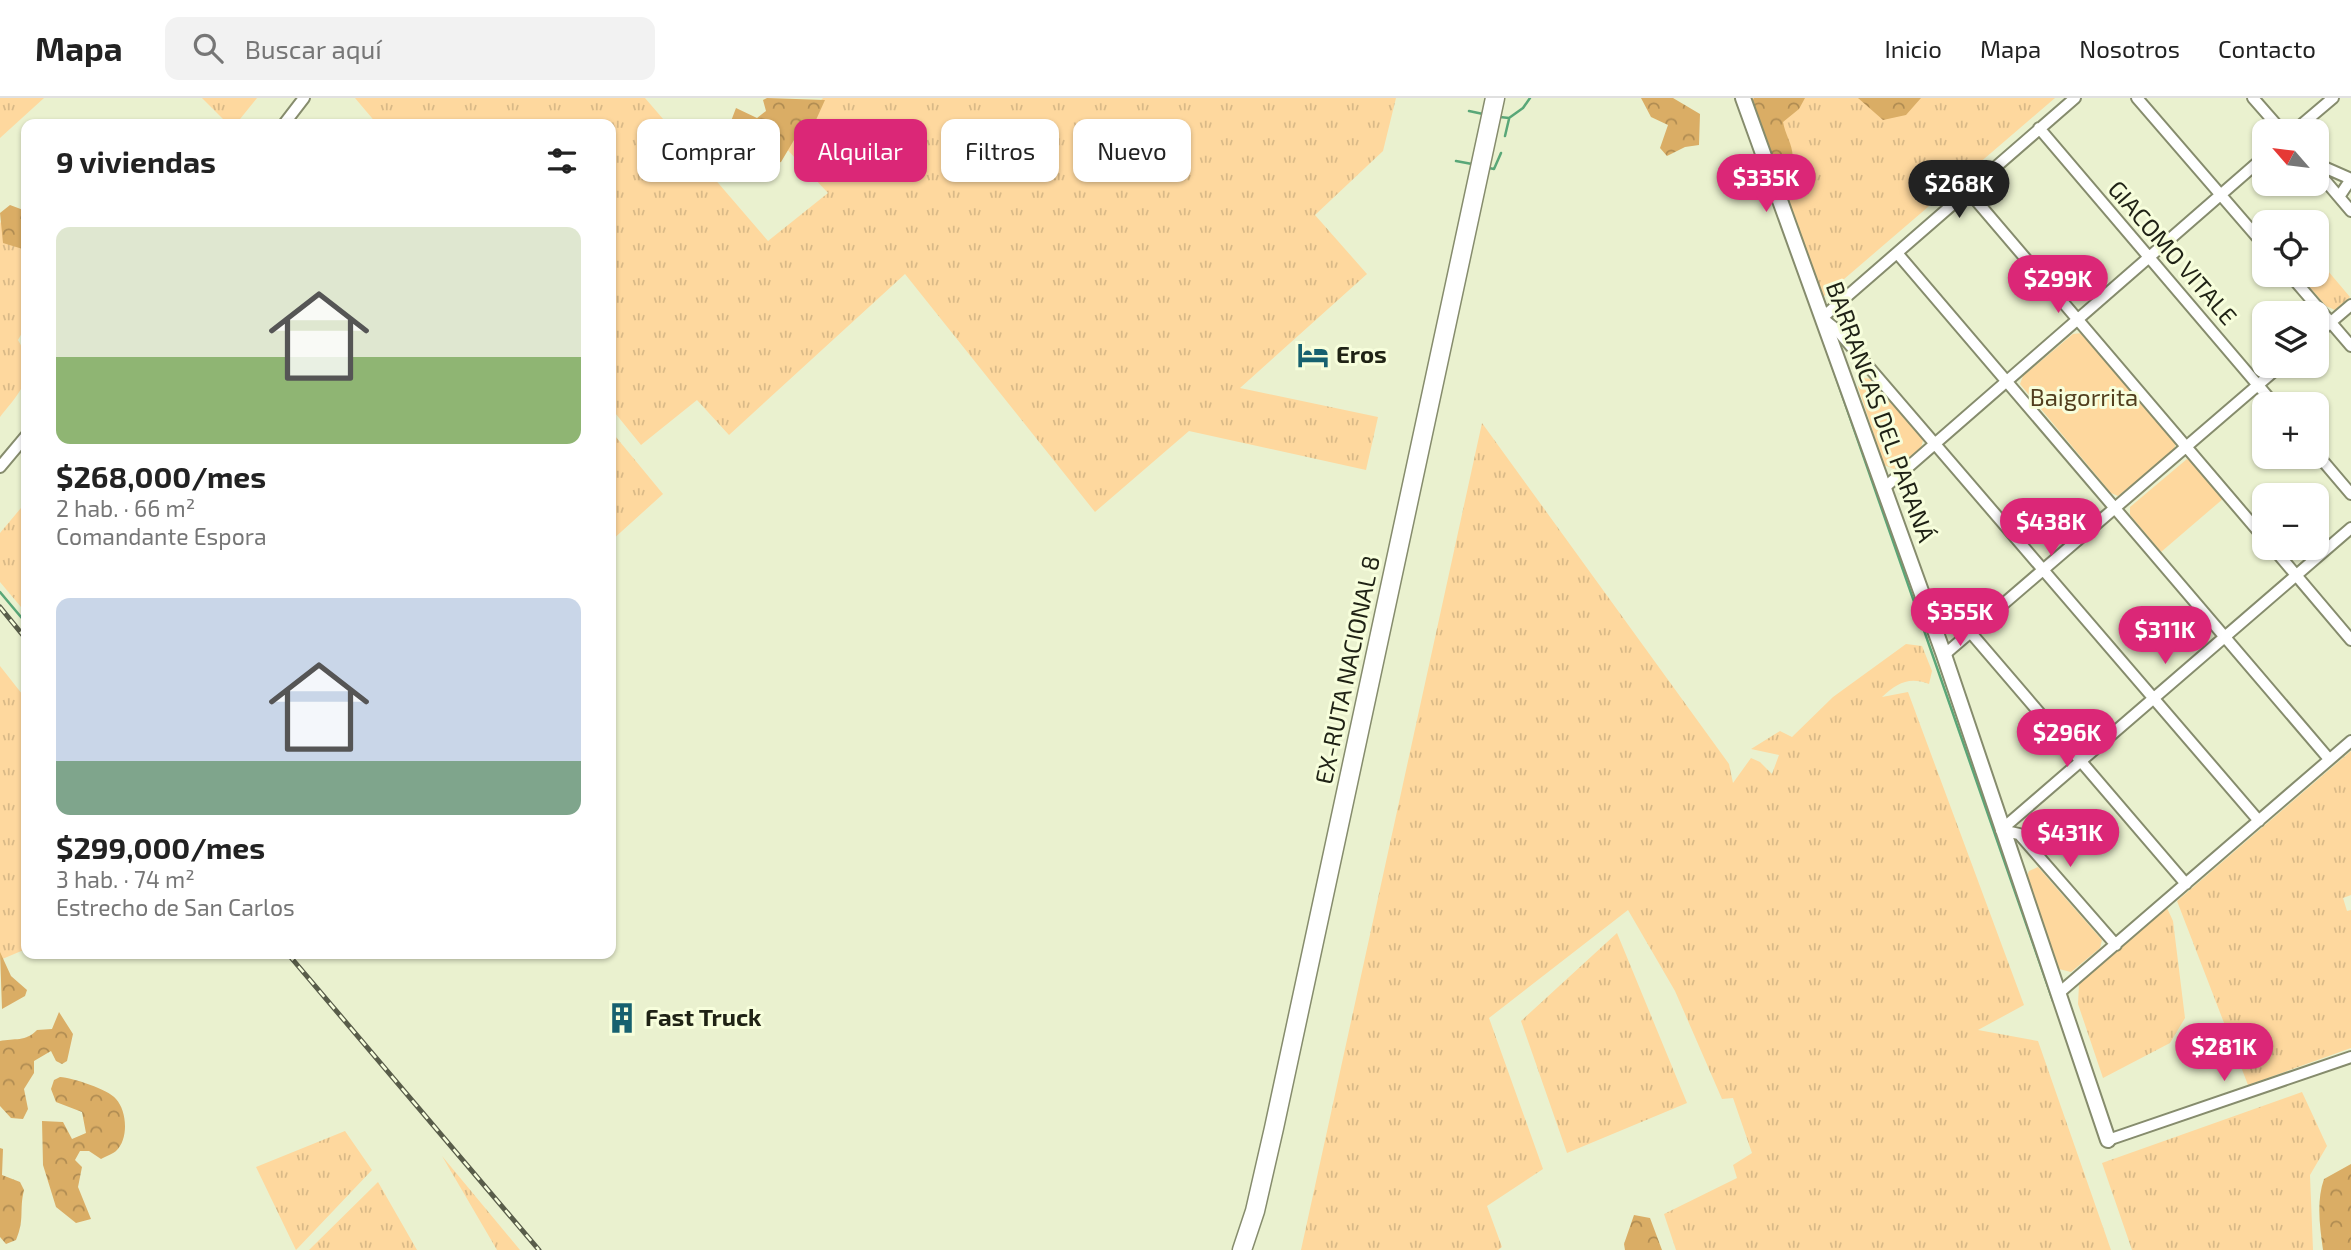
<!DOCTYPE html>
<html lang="es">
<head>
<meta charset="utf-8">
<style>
  :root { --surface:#fff; --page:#f2f2f2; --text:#222; --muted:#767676; --line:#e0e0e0; --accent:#db2777 }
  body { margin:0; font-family:"Exo 2",sans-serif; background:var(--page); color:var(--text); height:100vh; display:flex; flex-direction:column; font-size:26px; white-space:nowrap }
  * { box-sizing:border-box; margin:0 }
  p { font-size:23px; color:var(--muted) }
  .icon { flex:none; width:38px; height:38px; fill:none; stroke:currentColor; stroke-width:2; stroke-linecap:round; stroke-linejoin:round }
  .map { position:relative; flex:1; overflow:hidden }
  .details { position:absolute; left:21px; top:21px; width:595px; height:840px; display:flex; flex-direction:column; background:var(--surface); border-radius:14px; box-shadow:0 2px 5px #0004 }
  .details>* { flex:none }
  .guide { position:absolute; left:637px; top:21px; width:665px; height:63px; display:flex; gap:14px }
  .needle { width:46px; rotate:298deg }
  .fabs { position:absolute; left:2252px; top:21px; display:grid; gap:14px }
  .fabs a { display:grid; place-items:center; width:77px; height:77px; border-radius:14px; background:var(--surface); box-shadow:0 2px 5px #0004; font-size:35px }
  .price { position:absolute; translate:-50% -60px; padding:0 16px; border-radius:24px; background:var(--accent); color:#fff; font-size:23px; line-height:46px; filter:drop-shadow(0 2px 4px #0008) }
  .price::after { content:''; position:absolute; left:50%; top:42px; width:21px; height:16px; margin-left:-10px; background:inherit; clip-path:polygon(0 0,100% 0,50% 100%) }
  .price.on { background:#222; color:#fff }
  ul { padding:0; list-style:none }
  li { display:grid; align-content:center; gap:14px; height:371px; padding:0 35px }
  li span { display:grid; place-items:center; height:217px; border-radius:14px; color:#555 }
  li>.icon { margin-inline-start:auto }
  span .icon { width:126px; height:126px; fill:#fffc; stroke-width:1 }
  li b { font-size:30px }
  h2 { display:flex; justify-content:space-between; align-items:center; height:84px; padding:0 35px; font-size:30px }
  .tag { padding:0 24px; border-radius:14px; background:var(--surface); box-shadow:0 2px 5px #0004; font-size:24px; line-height:63px }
  .tag.on { background:var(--accent); color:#fff }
  header { display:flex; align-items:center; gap:42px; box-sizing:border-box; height:98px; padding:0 35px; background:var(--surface); border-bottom:2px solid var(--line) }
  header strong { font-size:33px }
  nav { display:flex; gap:38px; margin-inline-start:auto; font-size:24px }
  .search { width:490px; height:63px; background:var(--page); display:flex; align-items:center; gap:18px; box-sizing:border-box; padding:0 24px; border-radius:14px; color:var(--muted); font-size:26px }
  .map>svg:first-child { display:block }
  .grass { fill:url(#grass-tufts) }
  .forest { fill:url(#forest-crowns) }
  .green { fill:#fed89e }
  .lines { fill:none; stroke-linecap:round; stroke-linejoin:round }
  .stream { stroke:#59a778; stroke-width:2.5 }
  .minor-casing { stroke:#868c6d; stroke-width:14 }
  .tertiary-casing { stroke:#868c6d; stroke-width:18 }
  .primary-casing { stroke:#868c6d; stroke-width:21 }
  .minor { stroke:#fff; stroke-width:10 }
  .tertiary { stroke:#fff; stroke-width:14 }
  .primary { stroke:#fff; stroke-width:18 }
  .rail-casing { stroke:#595d4a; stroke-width:5 }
  .rail { stroke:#f7fedc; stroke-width:2.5; stroke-dasharray:8; stroke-linecap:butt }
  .labels { text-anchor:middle; stroke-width:6; stroke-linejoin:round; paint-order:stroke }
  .street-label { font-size:24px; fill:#1f2215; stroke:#f7fedc }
  .poi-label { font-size:24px; font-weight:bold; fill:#1f2215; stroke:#f7fedc; text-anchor:start }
  .park-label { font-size:24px; fill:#513e1e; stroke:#f7fedc }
</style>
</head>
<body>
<header>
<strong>Mapa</strong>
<div class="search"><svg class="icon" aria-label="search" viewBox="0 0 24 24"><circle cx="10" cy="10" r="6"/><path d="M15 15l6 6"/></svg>Buscar aquí</div>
<nav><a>Inicio</a><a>Mapa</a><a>Nosotros</a><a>Contacto</a></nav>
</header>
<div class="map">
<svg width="2351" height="1152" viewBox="0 0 2351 1152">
  <defs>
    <pattern id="grass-tufts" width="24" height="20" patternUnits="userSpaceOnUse" patternTransform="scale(1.75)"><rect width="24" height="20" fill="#fed89e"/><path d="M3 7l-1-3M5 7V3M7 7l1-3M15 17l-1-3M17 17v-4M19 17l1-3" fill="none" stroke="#d9b987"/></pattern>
    <pattern id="forest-crowns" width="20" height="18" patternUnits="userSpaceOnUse" patternTransform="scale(1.75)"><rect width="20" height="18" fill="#daad65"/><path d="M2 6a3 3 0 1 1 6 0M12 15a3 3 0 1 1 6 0" fill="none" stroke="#b08c52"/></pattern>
  </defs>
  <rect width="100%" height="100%" fill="#eaf1cf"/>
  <!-- grass -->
  <path class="grass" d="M0,0H44L0,40Z
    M202,0H257L236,26H228Z
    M355,0H645L768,143L828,95L782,46L823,0H1396L1383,53L1315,117L1367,176L1240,290L1378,319L1366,372L1189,333L1095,414L905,176L729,337L697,302L641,347L611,310V26H377Z
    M1752,0H2055L1822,200Z
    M0,124L26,149V228L18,242C38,276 22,292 0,319Z
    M2317,160L2350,199L2335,212L2326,208L2299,177H2317Z
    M1482,325L1729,666L1733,685L1751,660L1760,664L1772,676L1779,657L1751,651L1780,633L1792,639L1833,599L1906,546L1922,548L1932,573L1929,586C1909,578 1897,585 1882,599L1908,594L2024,907L1978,932L2038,943L2111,1152H1676L1664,1116L1737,1080L1733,1067L1752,1055L1733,1000L1722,1001L1675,893L1628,812L1489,920L1543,1071L1487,1108L1502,1149L1498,1152H1301Z
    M611,333L663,396L611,443Z
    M26,404V515L0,484V435Z
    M0,568L26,601V851L0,862Z
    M2351,653V797L2343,800L2347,813L2351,812V950L2248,987L2177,803Z
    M2167,810L2173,823L2185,920L2170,945L2103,980L2078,906L2079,886Z
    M1617,835L1687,1005L1567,1055L1521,923Z
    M2302,994L2327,1048L2310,1077L2313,1152H2132L2102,1065Z
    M345,1033L372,1072L296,1152L256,1069Z
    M442,1058L520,1152H497Z
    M378,1084L417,1152H309Z"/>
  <!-- forest -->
  <path class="forest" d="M767,0L825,2L811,33L797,37L781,64L750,73L725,39L736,10L757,20L766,13L763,2Z
    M1641,0H1673L1700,16L1699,47L1685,49L1667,58L1660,50L1668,27L1651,19Z
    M1754,0H1805L1799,11L1783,24C1786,42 1803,60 1783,74H1773L1749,10Z
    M1858,0H1921L1906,17L1883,22Z
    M10,107L26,113V152L3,145L0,115Z
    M0,854L11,878L27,892L25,898L2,911Z
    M59,914L73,936L67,963L62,966L56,963L51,953L34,963V975L24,991L28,1011L23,1021L11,1020L0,1008V943C14,940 26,944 37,932L52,931Z
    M60,979C73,980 108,991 116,1001C127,1013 129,1041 116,1053C113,1056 106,1058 101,1061L89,1053H80L75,1062L82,1069L78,1089L91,1121L76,1125L56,1109L43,1067L42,1023L63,1024L72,1041L86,1035L82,1014L56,1004L51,991L54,982Z
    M0,1050L3,1051L2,1077L20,1084L24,1092C19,1112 25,1121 16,1142L6,1146L0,1139Z
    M2351,1066V1152H2323C2320,1129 2316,1104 2324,1081Z
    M1634,1117L1650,1120L1662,1152H1625L1624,1146Z"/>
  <!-- green -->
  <path class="green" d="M2082,235L2176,345L2173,354L2118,398L2111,395L2020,286L2023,278L2073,236Z
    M1863,280L1872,281L1923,342L1921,350L1894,371L1884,367L1858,289Z
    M2187,361L2194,364L2224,400L2161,454L2130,417V409Z
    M2038,769L2102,842L2100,850L2071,874L2059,871L2027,778L2029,773Z"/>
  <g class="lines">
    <!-- stream -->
    <path class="stream" d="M1469,13L1483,16
      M1500,19L1509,20L1523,10L1530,0
      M1505,38L1509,21
      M1456,63L1472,66
      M1489,70L1494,71L1501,55
      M1824,245L2053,903
      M0,494L26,525"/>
    <defs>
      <path id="minor" d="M2075,0L1822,220L1837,232L2259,723
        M2137,0L2264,147
        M2253,0L2282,33
        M284,26L304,0
        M2039,30L2274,306
        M2294,33L2333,0
        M2317,66L2351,81L2339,99
        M2317,73L2351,113
        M1968,93L2264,440
        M1897,155L2329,661
        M2290,177L2351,248
        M2317,236L2351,207
        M2317,356L2351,396
        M0,369L26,338
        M1883,391L2264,59
        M2273,450L2351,542
        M1971,535L2186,786
        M1944,557L2280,268
        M2001,732L2351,430
        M2001,732L2019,736L2116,847
        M2059,895L2351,643
        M2108,1042L2351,959"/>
      <path id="tertiary" d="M1743,0L1944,557L2108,1042"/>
      <path id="primary" d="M1242,1152L1255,1113L1274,1030L1495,0"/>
    </defs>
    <!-- minor casing -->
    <use href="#minor" class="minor-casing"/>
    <!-- tertiary casing -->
    <use href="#tertiary" class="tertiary-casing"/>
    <!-- primary casing -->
    <use href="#primary" class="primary-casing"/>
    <!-- minor -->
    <use href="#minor" class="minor"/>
    <!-- tertiary -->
    <use href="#tertiary" class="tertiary"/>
    <!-- primary -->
    <use href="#primary" class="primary"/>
    <defs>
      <path id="rail" d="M0,509L26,541
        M288,856L539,1152"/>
    </defs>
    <!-- rail casing -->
    <use href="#rail" class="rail-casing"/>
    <!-- rail -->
    <use href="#rail" class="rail"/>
  </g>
  <!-- icons -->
  <defs>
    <symbol id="hotel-bare" viewBox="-9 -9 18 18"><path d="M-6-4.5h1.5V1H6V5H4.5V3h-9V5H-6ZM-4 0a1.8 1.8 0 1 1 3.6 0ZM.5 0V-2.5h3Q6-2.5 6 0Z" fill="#17616f" stroke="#f7fedc" stroke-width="2.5" paint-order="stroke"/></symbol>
    <symbol id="building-bare" viewBox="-9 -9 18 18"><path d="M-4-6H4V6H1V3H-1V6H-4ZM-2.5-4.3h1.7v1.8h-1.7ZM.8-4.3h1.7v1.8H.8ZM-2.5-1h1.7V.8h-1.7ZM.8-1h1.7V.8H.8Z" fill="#17616f" stroke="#f7fedc" stroke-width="2.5" paint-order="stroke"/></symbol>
  </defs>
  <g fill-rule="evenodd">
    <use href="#hotel-bare" x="1291" y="235" width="44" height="44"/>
    <use href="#building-bare" x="600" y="898" width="44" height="44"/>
  </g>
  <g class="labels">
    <!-- street labels -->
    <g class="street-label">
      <text transform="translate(2172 155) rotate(49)" y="8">GIACOMO VITALE</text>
      <text transform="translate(1880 314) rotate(70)" y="8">BARRANCAS DEL PARANÁ</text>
      <text transform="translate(1348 572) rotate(-78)" y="8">EX-RUTA NACIONAL 8</text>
    </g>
    <!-- poi labels -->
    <g class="poi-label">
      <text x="1336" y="265">Eros</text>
      <text x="645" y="928">Fast Truck</text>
    </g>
    <!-- park labels -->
    <g class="park-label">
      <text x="2084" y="308">Baigorrita</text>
    </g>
  </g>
</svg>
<div class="fabs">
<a><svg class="needle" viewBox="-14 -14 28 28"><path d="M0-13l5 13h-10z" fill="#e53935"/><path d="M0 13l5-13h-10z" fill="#767676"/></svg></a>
<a><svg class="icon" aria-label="locate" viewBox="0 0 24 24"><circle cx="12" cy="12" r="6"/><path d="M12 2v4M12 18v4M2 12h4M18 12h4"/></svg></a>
<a><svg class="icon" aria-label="layers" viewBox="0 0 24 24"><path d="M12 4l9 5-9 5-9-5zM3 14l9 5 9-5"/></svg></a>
<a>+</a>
<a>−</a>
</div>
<b class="price" style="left:1766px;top:116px">$335K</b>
<b class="price on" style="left:1959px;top:122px">$268K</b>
<b class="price" style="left:2058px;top:217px">$299K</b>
<b class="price" style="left:2051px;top:460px">$438K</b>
<b class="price" style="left:1960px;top:550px">$355K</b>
<b class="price" style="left:2165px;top:568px">$311K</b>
<b class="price" style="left:2067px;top:671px">$296K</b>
<b class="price" style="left:2070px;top:771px">$431K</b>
<b class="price" style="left:2224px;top:985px">$281K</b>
<div class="guide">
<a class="tag">Comprar</a>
<a class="tag on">Alquilar</a>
<a class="tag">Filtros</a>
<a class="tag">Nuevo</a>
</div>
<section class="details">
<h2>9 viviendas<svg class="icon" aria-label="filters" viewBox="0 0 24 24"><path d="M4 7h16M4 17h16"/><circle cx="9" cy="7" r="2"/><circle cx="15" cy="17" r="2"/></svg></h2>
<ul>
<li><span style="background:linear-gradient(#dfe7d0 60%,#8fb573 0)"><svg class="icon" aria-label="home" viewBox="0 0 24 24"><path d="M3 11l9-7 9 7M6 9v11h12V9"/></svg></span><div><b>$268,000/mes</b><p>2 hab. · 66 m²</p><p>Comandante Espora</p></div></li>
<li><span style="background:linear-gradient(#c9d6e8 75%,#7fa58c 0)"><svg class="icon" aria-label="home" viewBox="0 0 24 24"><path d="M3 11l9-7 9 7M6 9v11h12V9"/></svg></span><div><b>$299,000/mes</b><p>3 hab. · 74 m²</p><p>Estrecho de San Carlos</p></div></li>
</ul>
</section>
</div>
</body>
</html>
